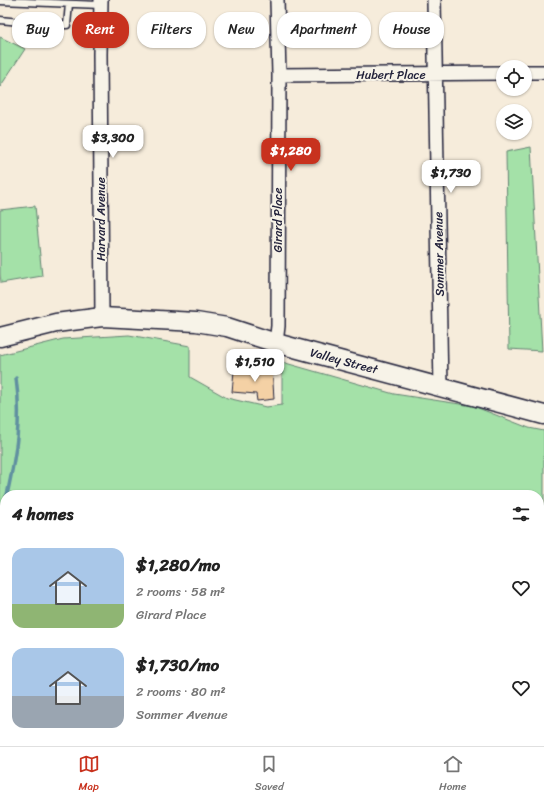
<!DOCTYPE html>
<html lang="en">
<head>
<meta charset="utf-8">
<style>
  :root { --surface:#fff; --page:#f6f6f6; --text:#222; --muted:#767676; --line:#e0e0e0; --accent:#c8321e }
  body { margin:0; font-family:Sriracha,sans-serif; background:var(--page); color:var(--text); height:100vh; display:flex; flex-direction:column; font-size:15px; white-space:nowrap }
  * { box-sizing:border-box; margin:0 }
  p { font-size:13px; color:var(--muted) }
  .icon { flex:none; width:22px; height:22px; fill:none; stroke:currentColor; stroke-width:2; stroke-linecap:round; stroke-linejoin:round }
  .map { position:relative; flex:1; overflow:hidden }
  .panel { position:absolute; left:0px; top:490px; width:544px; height:256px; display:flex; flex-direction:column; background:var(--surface); border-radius:16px 16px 0 0; box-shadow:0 1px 3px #0004 }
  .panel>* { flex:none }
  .banner { position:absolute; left:12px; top:12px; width:520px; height:36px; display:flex; gap:8px }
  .buttons { position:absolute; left:496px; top:60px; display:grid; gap:8px }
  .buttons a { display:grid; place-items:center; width:36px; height:36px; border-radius:50%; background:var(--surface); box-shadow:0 1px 3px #0004; font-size:20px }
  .price { position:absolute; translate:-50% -34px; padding:0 9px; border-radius:8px; background:#fff; color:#222; font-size:13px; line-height:26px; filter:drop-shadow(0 1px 2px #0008) }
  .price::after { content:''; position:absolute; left:50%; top:24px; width:12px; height:9px; margin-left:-6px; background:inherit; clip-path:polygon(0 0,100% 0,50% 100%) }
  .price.selected { background:var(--accent); color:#fff }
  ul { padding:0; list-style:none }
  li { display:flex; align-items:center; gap:12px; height:100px; padding:0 12px }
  li span { display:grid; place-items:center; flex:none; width:112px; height:80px; border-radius:12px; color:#555 }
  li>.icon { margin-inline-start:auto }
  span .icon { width:48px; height:48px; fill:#fffc; stroke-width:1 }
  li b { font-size:17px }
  h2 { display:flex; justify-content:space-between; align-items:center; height:48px; padding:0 12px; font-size:17px }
  .chip { padding:0 14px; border-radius:16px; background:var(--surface); box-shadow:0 1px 3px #0004; font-size:14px; line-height:36px }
  .chip.selected { background:var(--accent); color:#fff }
  .dock { display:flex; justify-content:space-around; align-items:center; height:56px; border-top:1px solid var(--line); background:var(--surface); font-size:11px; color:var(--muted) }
  .dock a { display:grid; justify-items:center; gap:2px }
  .dock .selected { color:var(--accent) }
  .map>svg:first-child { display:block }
  .green { fill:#a4e1a8; stroke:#638272; fill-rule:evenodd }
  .water { fill:#89dae4; stroke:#6090a0 }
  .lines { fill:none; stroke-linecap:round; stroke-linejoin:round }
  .stream { stroke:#6090a0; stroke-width:3.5 }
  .building { fill:#f4d1a5; stroke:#22223b }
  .lane-casing { stroke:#22223b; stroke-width:9 }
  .street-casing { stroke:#22223b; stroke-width:16 }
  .secondary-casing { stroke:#22223b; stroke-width:21 }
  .path { stroke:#22223b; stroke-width:2; stroke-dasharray:4 3; stroke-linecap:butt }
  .lane { stroke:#f7f3e8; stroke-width:6 }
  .street { stroke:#f7f3e8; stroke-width:13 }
  .secondary { stroke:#f7f3e8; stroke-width:18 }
  .labels { text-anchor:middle; stroke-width:4; stroke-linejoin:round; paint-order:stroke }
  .street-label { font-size:12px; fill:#22223b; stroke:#f7f3e8 }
</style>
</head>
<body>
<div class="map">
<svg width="544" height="746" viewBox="0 0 544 746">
  <rect width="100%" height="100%" fill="#f6ecdb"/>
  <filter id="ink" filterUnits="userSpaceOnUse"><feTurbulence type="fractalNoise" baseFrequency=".025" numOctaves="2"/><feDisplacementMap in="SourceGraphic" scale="8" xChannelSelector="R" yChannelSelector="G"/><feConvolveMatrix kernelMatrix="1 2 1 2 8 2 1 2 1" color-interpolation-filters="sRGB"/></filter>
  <g filter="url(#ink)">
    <!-- green -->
    <path class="green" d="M0,37L25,49L0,87Z
      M531,147L542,351L509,349L506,152Z
      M35,206L42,276L1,283L0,274V210Z
      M129,335L190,346V377L227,398L266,407L282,405V362L394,394L473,406L529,428L544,431V746H0V355L63,339ZM5,495H539V741H5Z"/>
    <!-- water -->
    <path class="water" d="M0,659L5,663V687L0,683Z
      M153,741H353L364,746H204Z"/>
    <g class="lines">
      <!-- stream -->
      <path class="stream" d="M7,495C16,454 22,420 16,378
        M0,515L5,506"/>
    </g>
    <!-- building -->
    <path class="building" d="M272,367L274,399L257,401L256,394L232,392L234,371Z"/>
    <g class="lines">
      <defs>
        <path id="lane" d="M0,1L101,5
          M0,20L50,25H67L69,4"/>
        <path id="street" d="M101,0L100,54L102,317
          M434,0L441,388
          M525,72H544
          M279,75L503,73
          M276,343L278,326L279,75L277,0"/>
        <path id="secondary" d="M0,337L56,323L102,317L196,322L227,327L276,343L544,415"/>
      </defs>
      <!-- lane casing -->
      <use href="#lane" class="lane-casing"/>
      <!-- street casing -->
      <use href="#street" class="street-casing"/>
      <!-- secondary casing -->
      <use href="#secondary" class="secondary-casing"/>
      <!-- path -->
      <path class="path" d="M539,503L544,506
        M539,559L544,557
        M0,724L5,723
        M539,731L544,727
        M118,741L134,746
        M366,741L378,746
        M22,745V741
        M182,746L186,741
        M454,746C462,745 470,744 479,744C485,744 492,742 498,742C508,743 512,746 523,741"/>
      <!-- lane -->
      <use href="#lane" class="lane"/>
      <!-- street -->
      <use href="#street" class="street"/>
      <!-- secondary -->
      <use href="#secondary" class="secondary"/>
    </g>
  </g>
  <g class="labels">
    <!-- street labels -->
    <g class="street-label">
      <text x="391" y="79">Hubert Place</text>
      <text transform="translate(101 219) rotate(-90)" y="4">Harvard Avenue</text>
      <text transform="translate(278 220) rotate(-90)" y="4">Girard Place</text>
      <text transform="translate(439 254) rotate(-91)" y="4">Sommer Avenue</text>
      <text transform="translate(344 361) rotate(15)" y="4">Valley Street</text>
    </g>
  </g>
</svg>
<div class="buttons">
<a><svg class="icon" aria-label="locate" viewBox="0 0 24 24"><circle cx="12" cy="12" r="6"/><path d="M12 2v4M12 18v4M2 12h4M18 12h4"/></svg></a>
<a><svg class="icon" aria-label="layers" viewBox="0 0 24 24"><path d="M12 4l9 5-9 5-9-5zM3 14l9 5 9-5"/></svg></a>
</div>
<b class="price" style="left:113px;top:159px">$3,300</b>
<b class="price selected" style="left:291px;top:172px">$1,280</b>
<b class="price" style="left:451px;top:194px">$1,730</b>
<b class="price" style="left:255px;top:383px">$1,510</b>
<div class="banner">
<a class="chip">Buy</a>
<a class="chip selected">Rent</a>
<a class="chip">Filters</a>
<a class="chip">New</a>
<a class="chip">Apartment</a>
<a class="chip">House</a>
</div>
<section class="panel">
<h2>4 homes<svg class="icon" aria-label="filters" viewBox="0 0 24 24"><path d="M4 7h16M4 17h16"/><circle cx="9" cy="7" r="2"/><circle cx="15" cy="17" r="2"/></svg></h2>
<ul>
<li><span style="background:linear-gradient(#a9c7e8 70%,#8fb573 0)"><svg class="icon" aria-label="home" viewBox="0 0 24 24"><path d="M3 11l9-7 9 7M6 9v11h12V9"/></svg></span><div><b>$1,280/mo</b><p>2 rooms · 58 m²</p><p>Girard Place</p></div><svg class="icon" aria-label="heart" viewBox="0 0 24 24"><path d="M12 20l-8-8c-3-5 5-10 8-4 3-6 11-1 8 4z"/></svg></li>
<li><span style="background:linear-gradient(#a9c7e8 60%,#9aa5b1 0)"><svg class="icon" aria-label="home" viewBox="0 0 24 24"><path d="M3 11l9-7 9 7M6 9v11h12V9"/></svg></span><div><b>$1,730/mo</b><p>2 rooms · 80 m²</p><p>Sommer Avenue</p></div><svg class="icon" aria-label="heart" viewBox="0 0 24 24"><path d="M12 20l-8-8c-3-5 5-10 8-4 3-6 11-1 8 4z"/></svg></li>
</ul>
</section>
</div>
<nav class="dock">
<a class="selected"><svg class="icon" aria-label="map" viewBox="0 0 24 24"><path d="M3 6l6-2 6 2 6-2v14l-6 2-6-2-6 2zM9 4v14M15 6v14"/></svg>Map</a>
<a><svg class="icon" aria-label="saved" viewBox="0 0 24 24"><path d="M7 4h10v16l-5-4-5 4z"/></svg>Saved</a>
<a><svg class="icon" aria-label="home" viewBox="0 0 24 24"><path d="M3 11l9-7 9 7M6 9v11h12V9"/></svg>Home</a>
</nav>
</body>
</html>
